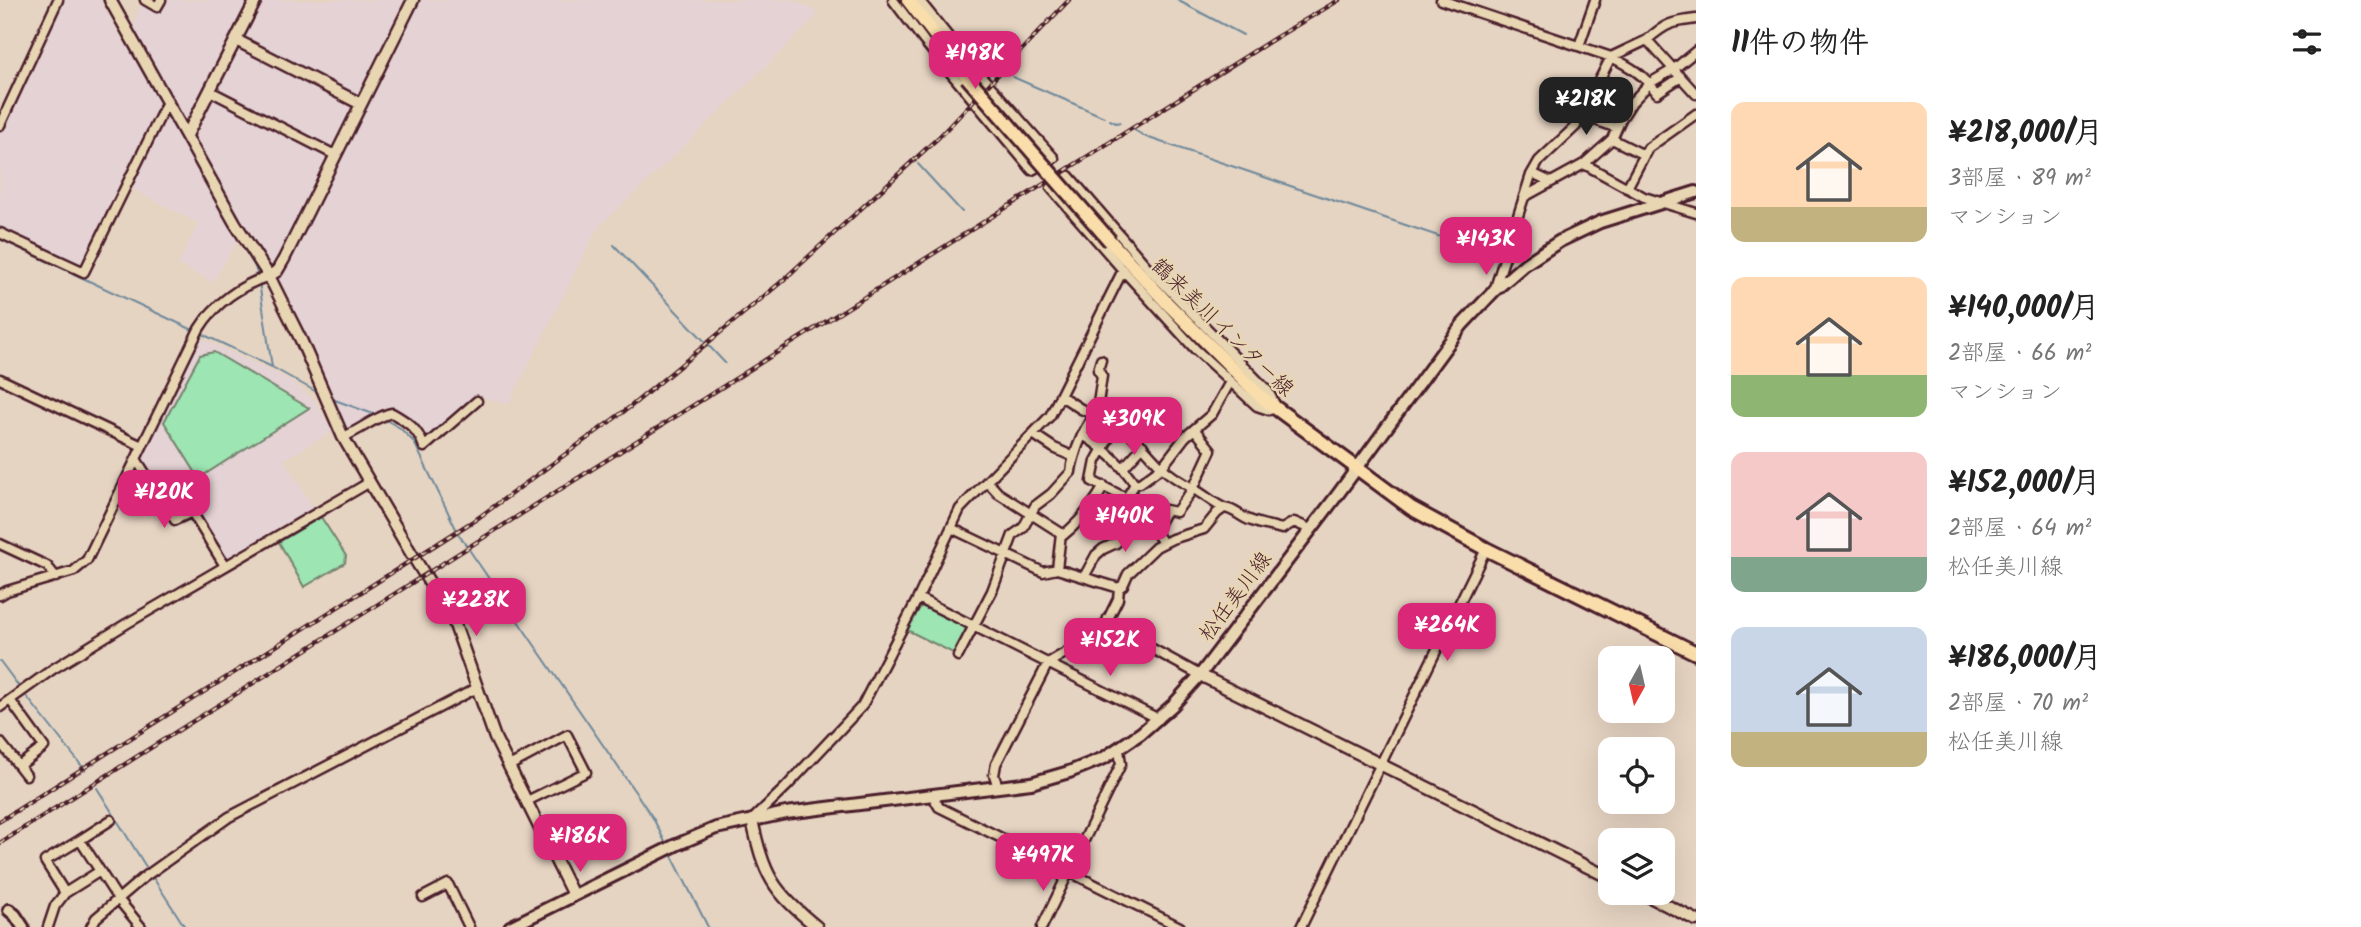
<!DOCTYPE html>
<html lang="ja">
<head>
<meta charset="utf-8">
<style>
  :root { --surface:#fff; --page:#f2f2f2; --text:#222; --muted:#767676; --accent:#db2777 }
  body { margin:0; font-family:Kalam,"Klee One",sans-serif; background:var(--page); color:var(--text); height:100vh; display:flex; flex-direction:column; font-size:26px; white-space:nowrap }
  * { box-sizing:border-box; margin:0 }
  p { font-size:23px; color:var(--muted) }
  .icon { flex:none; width:38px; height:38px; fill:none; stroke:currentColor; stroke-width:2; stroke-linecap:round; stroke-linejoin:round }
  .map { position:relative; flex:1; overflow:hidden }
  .panel { display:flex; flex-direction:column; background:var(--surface); width:665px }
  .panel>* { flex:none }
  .needle { width:46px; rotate:188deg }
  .buttons { position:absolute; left:1598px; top:646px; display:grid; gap:14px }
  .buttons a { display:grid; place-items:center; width:77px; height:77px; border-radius:14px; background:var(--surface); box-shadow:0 7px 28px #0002; font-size:35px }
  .price { position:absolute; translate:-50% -60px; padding:0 16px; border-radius:14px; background:var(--accent); color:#fff; font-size:23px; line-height:46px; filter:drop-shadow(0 2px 4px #0008) }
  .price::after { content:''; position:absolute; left:50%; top:42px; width:21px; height:16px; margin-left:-10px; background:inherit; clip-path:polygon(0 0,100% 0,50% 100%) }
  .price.on { background:#222; color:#fff }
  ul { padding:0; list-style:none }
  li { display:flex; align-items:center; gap:21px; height:175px; padding:0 35px }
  li span { display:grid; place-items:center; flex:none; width:196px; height:140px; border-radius:14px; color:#555 }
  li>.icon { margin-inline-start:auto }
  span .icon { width:84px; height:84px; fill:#fffc; stroke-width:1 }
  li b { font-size:30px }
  h2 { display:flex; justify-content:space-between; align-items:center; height:84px; padding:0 35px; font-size:30px }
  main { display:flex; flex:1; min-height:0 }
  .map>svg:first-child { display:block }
  .built { fill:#e4d2d4 }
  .green { fill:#9de5b2; stroke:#74826e; stroke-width:2 }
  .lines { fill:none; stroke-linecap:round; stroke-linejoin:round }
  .stream { stroke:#6e899b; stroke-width:2 }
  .minor-casing { stroke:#4a1f2b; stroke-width:13 }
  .tertiary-casing { stroke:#4a1f2b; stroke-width:15 }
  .secondary-casing { stroke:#4a1f2b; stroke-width:16 }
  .primary-casing { stroke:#4a1f2b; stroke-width:18 }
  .minor { stroke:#e8d6b3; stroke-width:8 }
  .tertiary { stroke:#e8d6b3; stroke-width:10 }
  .secondary { stroke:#e8d6b3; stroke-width:10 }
  .primary { stroke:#f9ddab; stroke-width:12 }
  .rail-casing { stroke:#4a1f2b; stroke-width:4.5 }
  .rail { stroke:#e8d6b3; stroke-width:2; stroke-dasharray:5; stroke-linecap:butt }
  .primary-bridge-casing { stroke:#4a1f2b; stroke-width:18; stroke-linecap:butt }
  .primary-bridge { stroke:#f9ddab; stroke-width:12 }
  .labels { text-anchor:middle; stroke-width:5; stroke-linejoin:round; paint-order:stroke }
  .street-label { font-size:21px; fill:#4a1f2b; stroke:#e8d6b3 }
</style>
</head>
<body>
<main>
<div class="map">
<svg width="1696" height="927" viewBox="0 0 1696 927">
  <rect width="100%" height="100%" fill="#e6d4c2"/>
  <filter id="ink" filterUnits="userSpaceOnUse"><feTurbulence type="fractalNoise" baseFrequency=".0143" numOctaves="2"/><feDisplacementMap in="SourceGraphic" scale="14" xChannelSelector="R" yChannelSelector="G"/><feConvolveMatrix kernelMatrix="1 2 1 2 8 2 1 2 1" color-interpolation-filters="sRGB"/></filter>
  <g filter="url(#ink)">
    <!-- built -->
    <path class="built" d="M61,0H100L124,43L133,27L142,1L159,12L166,0H794L816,11L817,16L674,156L598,227L508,405L477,395L427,439L404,413L385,406L371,419L350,428H345L313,350L281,282L245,227L213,282L178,265L198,223L126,186L84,269L0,230V130Z
      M199,337L290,380L314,400L333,431L284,460L315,510L228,561L195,508L177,516L141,458Z"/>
    <!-- green -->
    <path class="green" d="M214,352L309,408L199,478L164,422L200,355Z
      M321,517L346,556L345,563L304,587L279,542Z
      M921,606L966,627L968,630L955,654L907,630Z"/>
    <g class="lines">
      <!-- stream -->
      <path class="stream" d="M103,0L162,106
        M1177,0L1243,35
        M1013,77L1104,117
        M165,111L218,203
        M1110,120L1116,123L1120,122
        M1134,130L1146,137L1500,257
        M918,164L962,212
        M235,232L255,267L258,277
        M0,239L195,331
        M614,245L725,363
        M259,282L272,367
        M200,333L272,367L320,394
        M332,399L376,415
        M384,419L400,428L414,442L459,535L653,818L667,846
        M0,661L20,688
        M27,697L85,770
        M97,788L148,870
        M671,854L708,927
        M152,876L185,927"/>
      <defs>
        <path id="minor" d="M145,0L157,7L161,0
          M893,0L924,41L1032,170L1054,158L967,60L919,0
          M1441,0L1611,57C1629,66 1645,75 1657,93L1681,77
          M1647,40C1666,23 1672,22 1696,19
          M1579,46L1595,0
          M210,91L335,155
          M1581,115L1617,128
          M0,125L58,0
          M1612,139L1644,155
          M1584,164L1644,197L1696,213
          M1532,173L1551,182
          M1069,176L1149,269L1268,391L1277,408L1269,410L1257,406L1195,349L1123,270L1051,188Z
          M1627,188L1648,148L1696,114
          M1524,197L1584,164L1612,139L1621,119L1632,102L1650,83L1674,69L1696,51
          M0,233L84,272L168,100
          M1494,291L1531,175L1539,161L1576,126L1611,57L1647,40L1696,94
          M0,379L142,446
          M1061,396L1081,409L1095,415
          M1100,413L1098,403L1102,376L1098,370L1101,360
          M1117,423L1096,461L1092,481L1142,506L1143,512L1163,543
          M1033,434L1054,448L1074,457
          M1083,435C1105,449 1121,463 1135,484L1127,497
          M343,437C359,431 378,415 392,413C408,422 418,429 424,447L477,401
          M136,459L175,520L192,512L225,566
          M1124,467L1143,446
          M987,481L998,493L1061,533L1057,569
          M1135,484L1140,483L1162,467L1185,437L1212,414L1230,382
          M951,528L1043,572L1057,569L1119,588
          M1155,530L1166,510L1176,512L1193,489L1211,450L1195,430
          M1061,537C1079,523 1093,506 1104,486
          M0,544L47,566L56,577
          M1084,577L1096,555L1103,549L1116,543L1143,512
          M0,595L7,591L74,571L87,560L199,329C215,303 241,285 269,276
          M918,598L1159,719
          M1108,618L1138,641L1200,675
          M958,656L992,591L1013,535L1023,528L1035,506L1051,494L1071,472C1072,459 1087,412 1102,413C1119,415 1151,458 1165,470C1175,479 1186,484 1197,491C1206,496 1214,504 1224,508
          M0,707L53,669L126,624L370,482
          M0,742L19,766L44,747L10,700
          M19,766L26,775
          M509,766L567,735L586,772L527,801
          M998,787L994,775L996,764L1048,663L1094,636L1106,623L1118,599L1119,588L1123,585L1128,574L1156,547L1172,539L1204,529L1217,513L1224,508C1235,509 1241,518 1252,521C1261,525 1272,526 1282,529L1294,522L1310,529
          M932,795L939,807L1180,927
          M111,820L80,840L118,899L141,927
          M752,820L786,787L862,706L918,598L960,509L1050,416L1123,270
          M80,840L45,861L65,893L100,871
          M423,897L448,884L469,927
          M48,927L55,906L65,893
          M91,927L96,918L143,878L229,817L477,688
          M1042,927L1121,764L1119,749
          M1301,927L1486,549"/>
        <path id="tertiary" d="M110,0L235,223L269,276L301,340L343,437L411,553L454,622L495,738L573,895
          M236,40L361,104
          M187,135L256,0
          M269,276L277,271L284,259L413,0
          M1200,675L1610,878
          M752,820C764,875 772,891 817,927
          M1640,892L1696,920"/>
        <path id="secondary" d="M9,910L15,915L23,927
          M510,927L676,845L716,828L786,813L1031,783L1069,772L1104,758L1141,733L1173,705L1200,675L1338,494L1462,325L1494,291L1525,264L1560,241L1600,222L1696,192"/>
        <path id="primary" d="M908,0L967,77
          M1110,241L1168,304L1261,397L1411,508L1486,549L1696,653"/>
      </defs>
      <!-- minor casing -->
      <use href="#minor" class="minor-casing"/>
      <!-- tertiary casing -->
      <use href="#tertiary" class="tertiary-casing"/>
      <!-- secondary casing -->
      <use href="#secondary" class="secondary-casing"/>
      <!-- primary casing -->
      <use href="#primary" class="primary-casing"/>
      <!-- minor -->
      <use href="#minor" class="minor"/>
      <!-- tertiary -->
      <use href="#tertiary" class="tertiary"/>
      <!-- secondary -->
      <use href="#secondary" class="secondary"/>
      <!-- primary -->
      <use href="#primary" class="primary"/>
      <defs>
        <path id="rail" d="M0,821L478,518L630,407L780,283L939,137L1069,0
          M0,843L1275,38L1339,0"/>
      </defs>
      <!-- rail casing -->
      <use href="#rail" class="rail-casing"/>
      <!-- rail -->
      <use href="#rail" class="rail"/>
      <defs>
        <path id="primary-bridge" d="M967,77L1110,241"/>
      </defs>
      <!-- primary-bridge casing -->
      <use href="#primary-bridge" class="primary-bridge-casing"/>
      <!-- primary-bridge -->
      <use href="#primary-bridge" class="primary-bridge"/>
    </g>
  </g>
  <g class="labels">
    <!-- street labels -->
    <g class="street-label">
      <text transform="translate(1223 327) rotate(44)" y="7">鶴来美川インター線</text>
      <text transform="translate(1235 596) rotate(-53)" y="7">松任美川線</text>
    </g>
  </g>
</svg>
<div class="buttons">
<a><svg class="needle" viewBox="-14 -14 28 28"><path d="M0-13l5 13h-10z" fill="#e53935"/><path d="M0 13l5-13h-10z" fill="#767676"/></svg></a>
<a><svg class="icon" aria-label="locate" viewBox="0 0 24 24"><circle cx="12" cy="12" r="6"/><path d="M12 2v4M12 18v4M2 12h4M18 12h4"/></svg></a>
<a><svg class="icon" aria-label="layers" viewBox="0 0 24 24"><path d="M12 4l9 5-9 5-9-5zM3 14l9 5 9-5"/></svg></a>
</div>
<b class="price" style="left:975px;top:91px">¥198K</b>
<b class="price on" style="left:1586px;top:137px">¥218K</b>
<b class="price" style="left:1486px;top:277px">¥143K</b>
<b class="price" style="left:1134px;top:457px">¥309K</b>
<b class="price" style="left:164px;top:530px">¥120K</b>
<b class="price" style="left:1125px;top:554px">¥140K</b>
<b class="price" style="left:476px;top:638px">¥228K</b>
<b class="price" style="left:1447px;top:663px">¥264K</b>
<b class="price" style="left:1110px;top:678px">¥152K</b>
<b class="price" style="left:580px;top:874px">¥186K</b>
<b class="price" style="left:1043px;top:893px">¥497K</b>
</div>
<section class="panel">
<h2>11件の物件<svg class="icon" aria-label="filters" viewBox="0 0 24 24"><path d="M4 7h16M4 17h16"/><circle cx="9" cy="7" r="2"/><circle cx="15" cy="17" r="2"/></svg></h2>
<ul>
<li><span style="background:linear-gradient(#ffd9b3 75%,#c2b280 0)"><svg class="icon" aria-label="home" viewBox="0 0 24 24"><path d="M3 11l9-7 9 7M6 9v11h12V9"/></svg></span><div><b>¥218,000/月</b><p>3部屋 · 89 m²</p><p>マンション</p></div></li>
<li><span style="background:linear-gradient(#ffd9b3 70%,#8fb573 0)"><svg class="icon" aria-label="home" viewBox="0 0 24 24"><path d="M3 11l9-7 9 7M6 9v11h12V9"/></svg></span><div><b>¥140,000/月</b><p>2部屋 · 66 m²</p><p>マンション</p></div></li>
<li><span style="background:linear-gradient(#f6c9c9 75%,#7fa58c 0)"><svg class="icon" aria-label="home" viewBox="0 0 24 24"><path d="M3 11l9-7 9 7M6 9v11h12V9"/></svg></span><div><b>¥152,000/月</b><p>2部屋 · 64 m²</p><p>松任美川線</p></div></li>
<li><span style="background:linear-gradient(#c9d6e8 75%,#c2b280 0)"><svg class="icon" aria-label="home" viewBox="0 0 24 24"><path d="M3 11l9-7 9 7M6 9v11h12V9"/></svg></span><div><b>¥186,000/月</b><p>2部屋 · 70 m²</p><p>松任美川線</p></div></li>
</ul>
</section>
</main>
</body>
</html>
